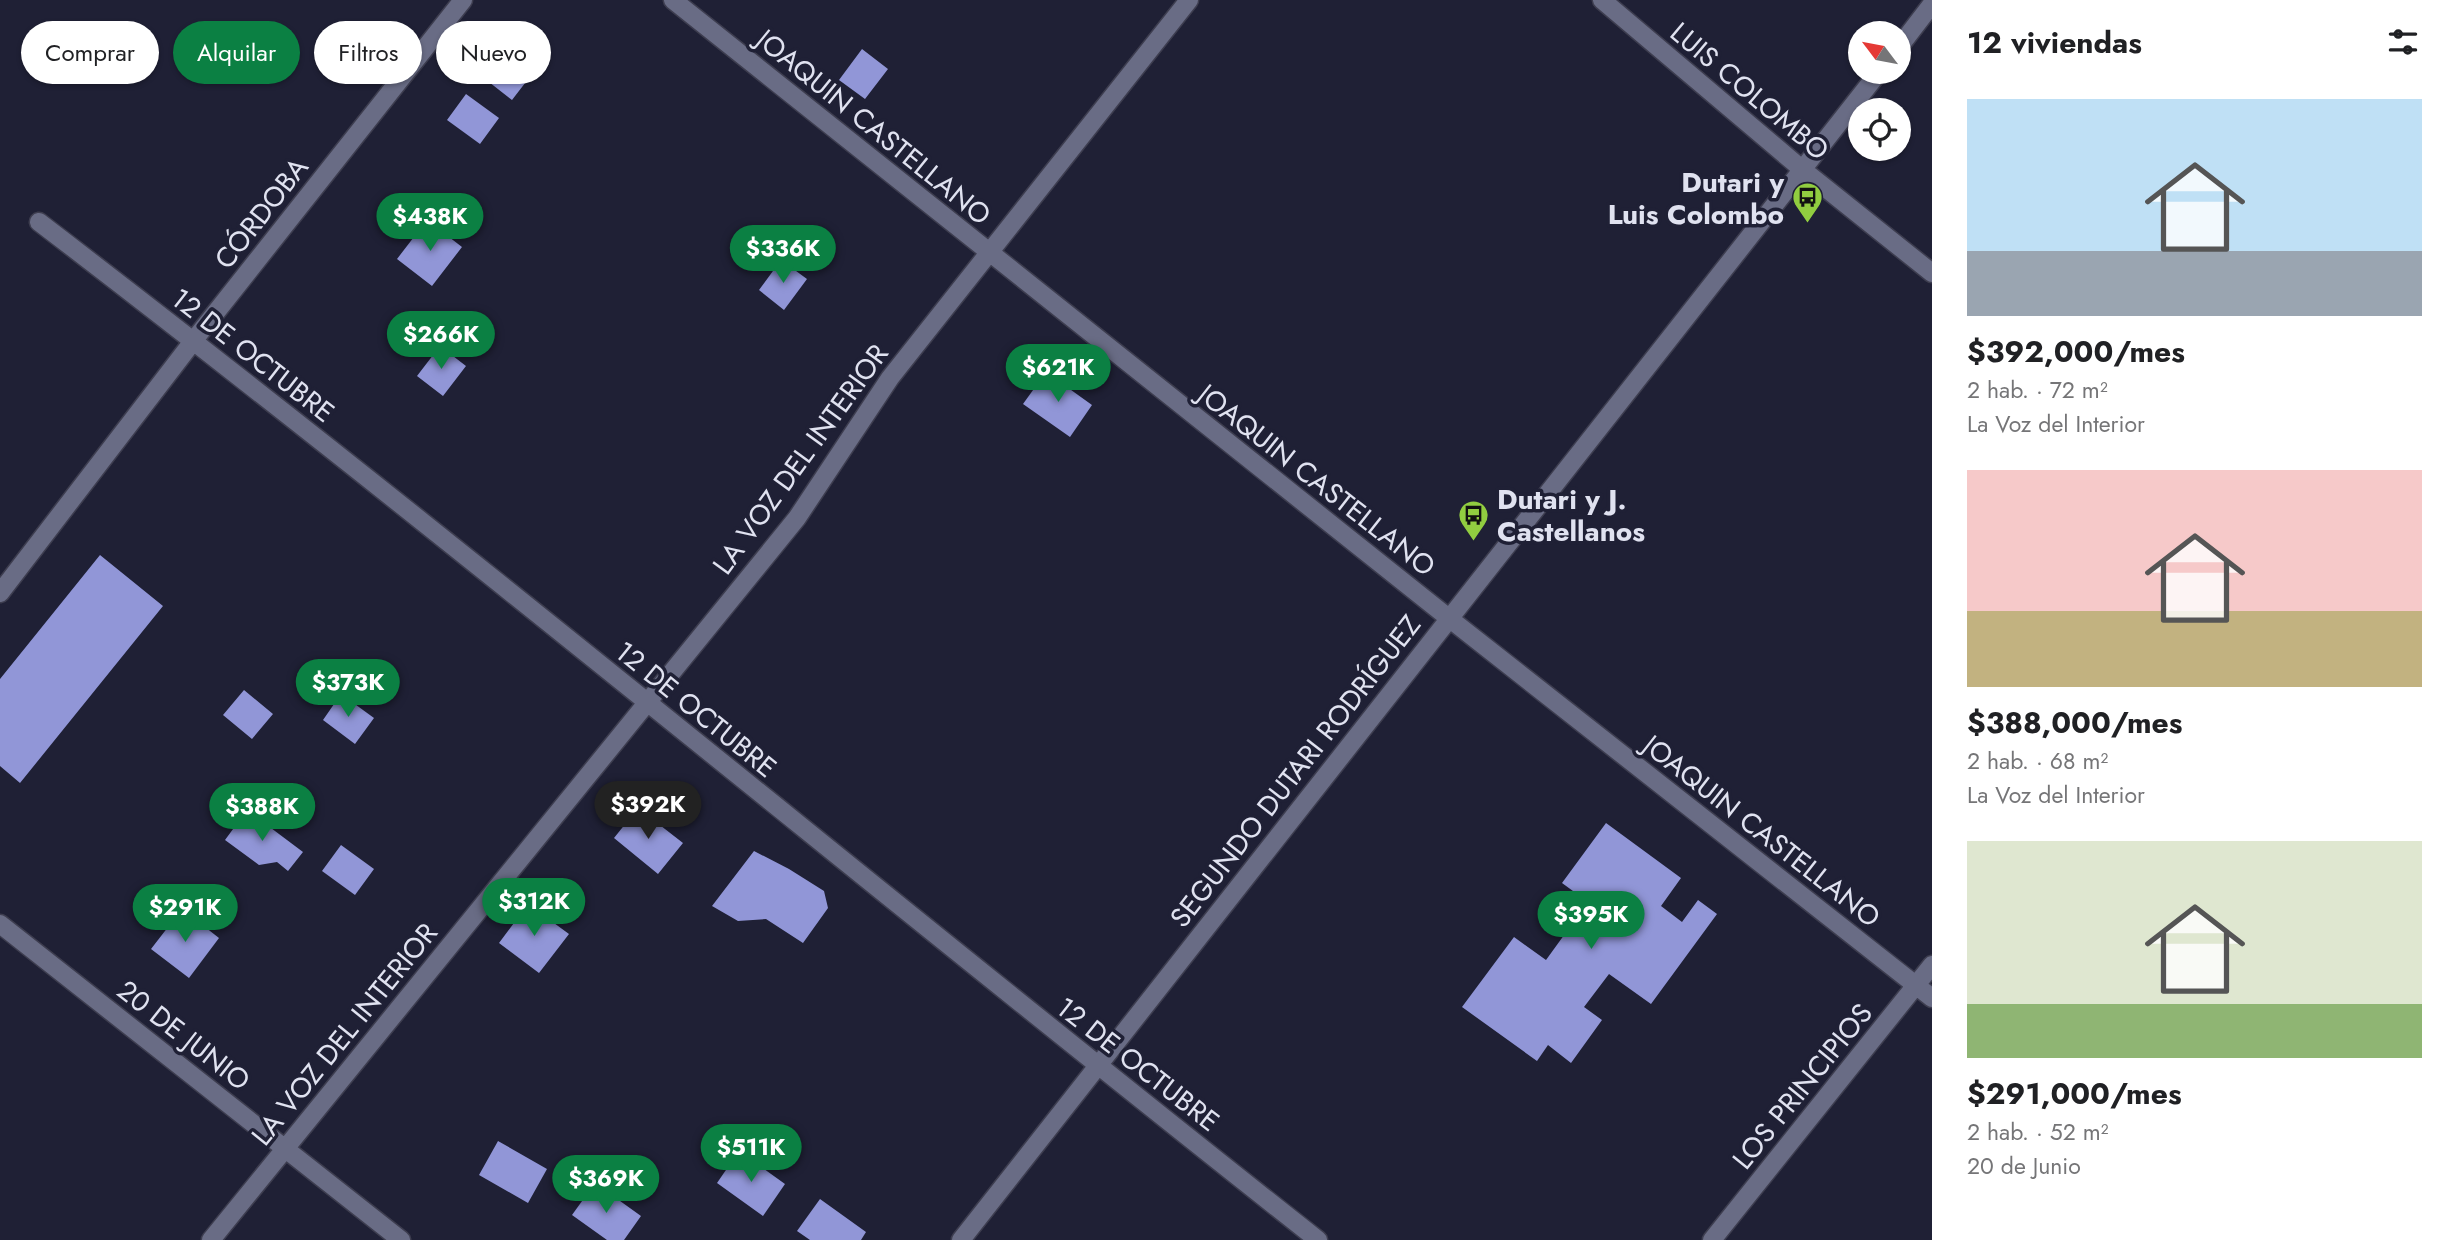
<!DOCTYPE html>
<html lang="es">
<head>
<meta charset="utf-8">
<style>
  :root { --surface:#fff; --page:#f2f2f2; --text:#202124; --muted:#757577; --accent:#0b8043 }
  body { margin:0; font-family:Jost,sans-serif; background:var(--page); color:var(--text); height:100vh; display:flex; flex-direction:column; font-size:26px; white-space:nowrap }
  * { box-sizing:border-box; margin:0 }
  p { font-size:23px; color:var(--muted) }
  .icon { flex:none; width:38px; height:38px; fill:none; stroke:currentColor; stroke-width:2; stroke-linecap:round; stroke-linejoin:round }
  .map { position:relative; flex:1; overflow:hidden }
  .drawer { display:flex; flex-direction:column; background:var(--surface); width:525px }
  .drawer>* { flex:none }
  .top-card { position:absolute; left:21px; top:21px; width:665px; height:63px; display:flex; gap:14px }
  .needle { width:46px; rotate:302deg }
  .tools { position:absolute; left:1848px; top:21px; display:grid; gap:14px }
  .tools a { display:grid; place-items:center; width:63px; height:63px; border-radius:50%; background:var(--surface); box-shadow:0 2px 5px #0004; font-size:35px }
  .price { position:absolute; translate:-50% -60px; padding:0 16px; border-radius:24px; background:var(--accent); color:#fff; font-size:23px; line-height:46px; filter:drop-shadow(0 2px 4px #0008) }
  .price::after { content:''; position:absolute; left:50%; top:42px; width:21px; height:16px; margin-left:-10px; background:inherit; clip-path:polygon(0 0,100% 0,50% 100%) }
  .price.active { background:#222; color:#fff }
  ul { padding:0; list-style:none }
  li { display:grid; align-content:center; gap:14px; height:371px; padding:0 35px }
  li span { display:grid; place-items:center; height:217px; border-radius:0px; color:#555 }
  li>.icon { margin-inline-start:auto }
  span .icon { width:126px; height:126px; fill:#fffc; stroke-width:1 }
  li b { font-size:30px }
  h2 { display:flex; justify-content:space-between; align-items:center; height:84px; padding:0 35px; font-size:30px }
  .chip { padding:0 24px; border-radius:32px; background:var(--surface); box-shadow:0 2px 5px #0004; font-size:24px; line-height:63px }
  .chip.active { background:var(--accent); color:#fff }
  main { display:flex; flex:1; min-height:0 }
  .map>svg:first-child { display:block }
  .building { fill:#9196d7 }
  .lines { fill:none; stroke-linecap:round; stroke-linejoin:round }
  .street-casing { stroke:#3d3d4f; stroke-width:21 }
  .street { stroke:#696c85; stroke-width:18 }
  .labels { text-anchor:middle; stroke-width:7; stroke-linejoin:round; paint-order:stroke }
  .street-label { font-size:28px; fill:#e0e2f0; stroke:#1f2035 }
  .poi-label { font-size:28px; font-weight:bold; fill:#e0e2f0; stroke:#1f2035; text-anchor:end }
</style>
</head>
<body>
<main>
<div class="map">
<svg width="1932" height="1240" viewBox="0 0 1932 1240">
  <rect width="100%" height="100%" fill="#1f2035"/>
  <!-- building -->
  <path class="building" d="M499,49L532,74L512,100L480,75Z
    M862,49L888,69L865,99L839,80Z
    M466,94L499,118L480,144L447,120Z
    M427,220L462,247L432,286L397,259Z
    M781,260L807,279L784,310L759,290Z
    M440,346L466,366L443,396L417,376Z
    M1046,372L1092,405L1070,437L1023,404Z
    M100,555L163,606L20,783L0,766V679Z
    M244,690L273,714L252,739L223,715Z
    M341,694L374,718L355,744L323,720Z
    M638,808L683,843L658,874L614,838Z
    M247,810L303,852L288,871L277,862L259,865L225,840Z
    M1606,823L1681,878L1661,906L1682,922L1698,900L1717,914L1651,1004L1609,974L1584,1007L1602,1020L1571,1063L1548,1045L1537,1061L1462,1007L1514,937L1546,960L1588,902L1562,883Z
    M341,845L374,869L355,895L322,871Z
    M754,851L789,869L824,891L828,908L803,943L766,919L738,921L712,906Z
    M528,904L569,934L539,973L499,943Z
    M182,909L219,938L189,978L151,949Z
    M498,1141L547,1169L528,1203L479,1175Z
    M739,1151L785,1184L763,1216L717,1183Z
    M595,1183L641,1216L624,1240H607L572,1215Z
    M820,1199L866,1232L861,1240H810L797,1231Z"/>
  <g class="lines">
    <defs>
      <path id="street" d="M673,0L1450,619L1932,998
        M1602,0L1803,170L1932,273
        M1899,47L1932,4
        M39,222C472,553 890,903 1318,1240
        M0,593L194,340L463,0
        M0,924L401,1240
        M211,1240L797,518L890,378L1189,0
        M961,1240L1879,72
        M1712,1240L1932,965"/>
    </defs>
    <!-- street casing -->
    <use href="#street" class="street-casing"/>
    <!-- street -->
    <use href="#street" class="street"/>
  </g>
  <!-- icons -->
  <defs>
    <symbol id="bus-pin" viewBox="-11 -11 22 30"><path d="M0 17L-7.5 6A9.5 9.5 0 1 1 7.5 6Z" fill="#91cd40" stroke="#1f2035"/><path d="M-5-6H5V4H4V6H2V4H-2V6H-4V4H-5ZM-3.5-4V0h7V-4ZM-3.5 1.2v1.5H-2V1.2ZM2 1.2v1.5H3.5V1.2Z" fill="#111"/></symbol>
  </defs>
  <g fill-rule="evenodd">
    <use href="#bus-pin" x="1790" y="180" width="35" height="47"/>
    <use href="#bus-pin" x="1456" y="498" width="35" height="47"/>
  </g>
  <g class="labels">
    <!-- street labels -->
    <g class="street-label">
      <text transform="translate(1750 91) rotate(40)" y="10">LUIS COLOMBO</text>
      <text transform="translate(874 127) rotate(39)" y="10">JOAQUIN CASTELLANO</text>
      <text transform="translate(261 213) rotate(-52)" y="10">CÓRDOBA</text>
      <text transform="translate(253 355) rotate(38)" y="10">12 DE OCTUBRE</text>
      <text transform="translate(800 459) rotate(-54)" y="10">LA VOZ DEL INTERIOR</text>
      <text transform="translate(1317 480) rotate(38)" y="10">JOAQUIN CASTELLANO</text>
      <text transform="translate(696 709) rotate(39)" y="10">12 DE OCTUBRE</text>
      <text transform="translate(1295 771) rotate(-52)" y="10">SEGUNDO DUTARI RODRÍGUEZ</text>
      <text transform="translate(1762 831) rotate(38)" y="10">JOAQUIN CASTELLANO</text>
      <text transform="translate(344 1034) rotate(-51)" y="10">LA VOZ DEL INTERIOR</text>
      <text transform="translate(184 1035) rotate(38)" y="10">20 DE JUNIO</text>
      <text transform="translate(1138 1064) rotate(38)" y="10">12 DE OCTUBRE</text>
      <text transform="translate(1802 1086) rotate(-51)" y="10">LOS PRINCIPIOS</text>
    </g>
    <!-- poi labels -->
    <g class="poi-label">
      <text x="1784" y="192">Dutari y<tspan x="1784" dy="32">Luis Colombo</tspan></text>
      <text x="1497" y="509" text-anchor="start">Dutari y J.<tspan x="1497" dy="32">Castellanos</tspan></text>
    </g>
  </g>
</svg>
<div class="tools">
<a><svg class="needle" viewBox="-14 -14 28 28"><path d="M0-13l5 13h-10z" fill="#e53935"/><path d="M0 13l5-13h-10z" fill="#757577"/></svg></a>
<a><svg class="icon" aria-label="locate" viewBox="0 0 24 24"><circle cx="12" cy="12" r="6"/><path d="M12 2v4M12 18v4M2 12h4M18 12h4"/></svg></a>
</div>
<b class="price" style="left:430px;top:253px">$438K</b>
<b class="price" style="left:783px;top:285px">$336K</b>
<b class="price" style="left:441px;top:371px">$266K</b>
<b class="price" style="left:1058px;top:404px">$621K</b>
<b class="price" style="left:348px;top:719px">$373K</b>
<b class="price active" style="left:648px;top:841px">$392K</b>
<b class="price" style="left:262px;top:843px">$388K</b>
<b class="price" style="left:534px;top:938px">$312K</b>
<b class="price" style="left:185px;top:944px">$291K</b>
<b class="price" style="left:1591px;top:951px">$395K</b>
<b class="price" style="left:751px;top:1184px">$511K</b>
<b class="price" style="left:606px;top:1215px">$369K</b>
<div class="top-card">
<a class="chip">Comprar</a>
<a class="chip active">Alquilar</a>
<a class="chip">Filtros</a>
<a class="chip">Nuevo</a>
</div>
</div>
<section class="drawer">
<h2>12 viviendas<svg class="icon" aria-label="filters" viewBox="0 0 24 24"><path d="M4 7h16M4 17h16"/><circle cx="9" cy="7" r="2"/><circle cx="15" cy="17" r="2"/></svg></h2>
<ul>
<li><span style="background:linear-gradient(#bfe0f5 70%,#9aa5b1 0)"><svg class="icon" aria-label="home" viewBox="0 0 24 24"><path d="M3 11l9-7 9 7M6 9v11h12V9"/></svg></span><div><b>$392,000/mes</b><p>2 hab. · 72 m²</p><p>La Voz del Interior</p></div></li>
<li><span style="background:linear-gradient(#f6c9c9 65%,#c2b280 0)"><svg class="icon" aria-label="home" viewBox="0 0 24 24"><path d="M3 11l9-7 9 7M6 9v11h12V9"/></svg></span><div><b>$388,000/mes</b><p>2 hab. · 68 m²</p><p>La Voz del Interior</p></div></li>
<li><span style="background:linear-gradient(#dfe7d0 75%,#8fb573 0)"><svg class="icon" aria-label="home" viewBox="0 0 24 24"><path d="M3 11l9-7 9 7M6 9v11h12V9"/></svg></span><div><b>$291,000/mes</b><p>2 hab. · 52 m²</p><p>20 de Junio</p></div></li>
</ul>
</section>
</main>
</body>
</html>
